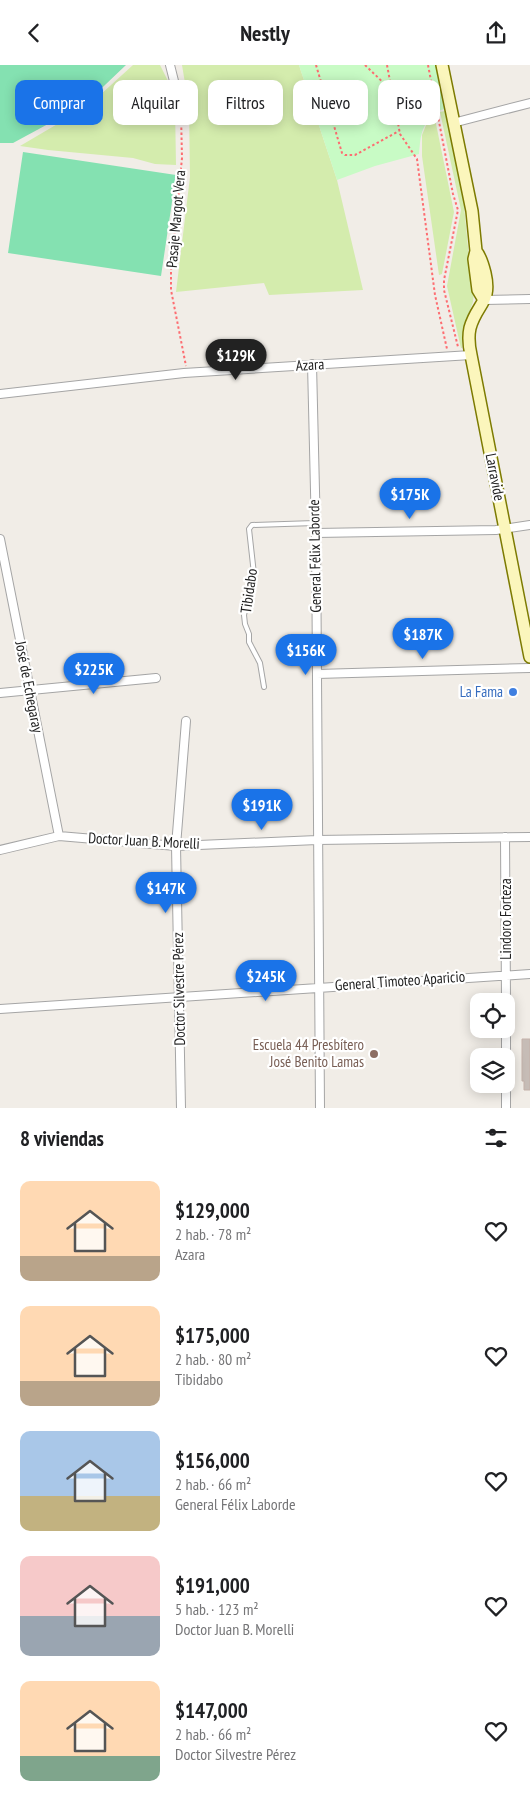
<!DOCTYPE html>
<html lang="es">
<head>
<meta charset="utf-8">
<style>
  :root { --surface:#fff; --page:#f2f2f2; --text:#202124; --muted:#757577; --accent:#1a73e8 }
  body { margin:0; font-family:"PT Sans Narrow",sans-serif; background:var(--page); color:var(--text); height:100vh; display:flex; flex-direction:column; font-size:19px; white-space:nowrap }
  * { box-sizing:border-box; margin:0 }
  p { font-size:16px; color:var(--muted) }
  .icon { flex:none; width:28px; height:28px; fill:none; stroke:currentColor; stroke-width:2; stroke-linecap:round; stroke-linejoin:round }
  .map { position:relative; height:1043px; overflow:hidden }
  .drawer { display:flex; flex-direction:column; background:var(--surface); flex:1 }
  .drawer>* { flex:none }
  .guide { position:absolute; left:15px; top:15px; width:500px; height:45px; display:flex; gap:10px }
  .tools { position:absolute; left:470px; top:928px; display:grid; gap:10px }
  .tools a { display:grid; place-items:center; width:45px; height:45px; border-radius:10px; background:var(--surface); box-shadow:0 2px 12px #0003; font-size:25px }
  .price { position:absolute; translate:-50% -42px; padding:0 11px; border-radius:18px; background:var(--accent); color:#fff; font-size:16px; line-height:32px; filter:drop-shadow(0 1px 2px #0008) }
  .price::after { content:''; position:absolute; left:50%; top:30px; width:15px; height:11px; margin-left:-8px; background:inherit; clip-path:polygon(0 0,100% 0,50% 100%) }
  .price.selected { background:#222; color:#fff }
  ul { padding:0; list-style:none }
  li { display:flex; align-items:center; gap:15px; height:125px; padding:0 20px }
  li span { display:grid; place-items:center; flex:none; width:140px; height:100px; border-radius:10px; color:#555 }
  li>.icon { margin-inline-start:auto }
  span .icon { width:60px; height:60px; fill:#fffc; stroke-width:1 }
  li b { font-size:21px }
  h2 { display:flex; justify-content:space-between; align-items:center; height:60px; padding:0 20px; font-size:21px }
  .tag { padding:0 18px; border-radius:10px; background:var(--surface); box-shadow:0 2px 12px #0003; font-size:18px; line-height:45px }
  .tag.selected { background:var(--accent); color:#fff }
  header { display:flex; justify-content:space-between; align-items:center; height:65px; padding:0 20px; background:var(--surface); font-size:22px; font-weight:700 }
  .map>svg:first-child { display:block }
  .grass { fill:#d4ecad }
  .park { fill:#c8fbc5 }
  .pitch { fill:#84e1b1 }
  .building { fill:#c6bcb6; stroke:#c4b1a9 }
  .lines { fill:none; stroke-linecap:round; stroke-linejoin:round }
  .lane-casing { stroke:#a5a5a5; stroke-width:6 }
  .street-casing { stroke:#a5a5a5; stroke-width:10 }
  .secondary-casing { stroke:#7d7b02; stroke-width:14 }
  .path { stroke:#fd6d71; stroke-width:2; stroke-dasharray:2.5 2.5; stroke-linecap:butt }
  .lane { stroke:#fff; stroke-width:4 }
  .street { stroke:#fff; stroke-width:8 }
  .secondary { stroke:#fbf6bc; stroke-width:11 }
  .shop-dot { fill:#3f7fe0; stroke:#fff; stroke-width:2 }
  .education-dot { fill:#8d6e63; stroke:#fff; stroke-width:2 }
  .labels { text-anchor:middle; stroke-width:4.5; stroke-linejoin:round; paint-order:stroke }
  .street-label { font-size:15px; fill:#212121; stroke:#fff }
  .shop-label { font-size:15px; fill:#366cbe; stroke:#fff; text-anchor:end }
  .education-label { font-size:15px; fill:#785e54; stroke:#fff; text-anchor:end }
</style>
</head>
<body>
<header><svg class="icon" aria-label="back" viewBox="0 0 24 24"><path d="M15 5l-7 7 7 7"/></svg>Nestly<svg class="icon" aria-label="share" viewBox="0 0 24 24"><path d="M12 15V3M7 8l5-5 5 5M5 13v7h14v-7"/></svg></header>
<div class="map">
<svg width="530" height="1043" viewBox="0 0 530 1043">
  <rect width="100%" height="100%" fill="#f1ede7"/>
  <!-- grass -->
  <path class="grass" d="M133,0H160L168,16L175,41L176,100L155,99L133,93L48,85L20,81L88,41Z
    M182,0H299L337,115L363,225L269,230L264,218L176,227L190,112L189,42Z
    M445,46L463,130L470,203L474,226L473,237L463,263L462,283H461L460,279L447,221L461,145L440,47Z
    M431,48L434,49L454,147L442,209L439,210L422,91V70Z"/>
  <!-- park -->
  <path class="park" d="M299,0H436L445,44L433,47C421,65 421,68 419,89L375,101L337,115Z"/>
  <!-- pitch -->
  <path class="pitch" d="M0,0H126L85,39L13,78H0Z
    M23,87L176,110L161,211L8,188Z"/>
  <!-- building -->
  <path class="building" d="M522,974H530V1025H524V1016H522Z"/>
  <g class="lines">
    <defs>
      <path id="lane" d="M264,622L260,598L249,577V569L245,559L244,550L254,509L249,464L252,460L315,458"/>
      <path id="street" d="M170,0L175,20
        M453,58L530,38
        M484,235L530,234
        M312,299L316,468L320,1043
        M0,329L184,308L471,290
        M316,468L496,465L530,460
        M0,474L59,771
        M317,609L530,603
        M0,628L156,613
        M505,772L506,936
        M0,785L59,771L176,781L317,775L530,772
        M0,944L530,909
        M506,991V964
        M181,1043L176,781L186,656
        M506,1043V1019"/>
      <path id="secondary" d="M442,0L472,146L476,186L474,194L478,225L484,235
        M476,186C481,192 483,200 485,208C492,238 477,238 470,263C468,272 469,281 471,290L530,592"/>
    </defs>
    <!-- lane casing -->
    <use href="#lane" class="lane-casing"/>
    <!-- street casing -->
    <use href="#street" class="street-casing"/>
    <!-- secondary casing -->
    <use href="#secondary" class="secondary-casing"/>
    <!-- path -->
    <path class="path" d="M316,0L342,88L345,90H355L399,66
      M365,0L392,26
      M387,0L400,69L417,94L435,230L447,284
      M428,0L453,129L458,145L444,215V225L458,282
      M177,28L181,48L182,93L171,205V225L186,301"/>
    <!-- lane -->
    <use href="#lane" class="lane"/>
    <!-- street -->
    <use href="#street" class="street"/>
    <!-- secondary -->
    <use href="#secondary" class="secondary"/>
  </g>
  <!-- markers -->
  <circle class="shop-dot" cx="513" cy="627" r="5"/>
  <circle class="education-dot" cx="374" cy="989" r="5"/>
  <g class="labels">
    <!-- street labels -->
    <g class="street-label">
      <text transform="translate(176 154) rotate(-85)" y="5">Pasaje Margot Vera</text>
      <text transform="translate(310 300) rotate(-3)" y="5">Azara</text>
      <text transform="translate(495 412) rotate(79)" y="5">Larravide</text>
      <text transform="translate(315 491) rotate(-91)" y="5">General Félix Laborde</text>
      <text transform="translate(249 526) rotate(-82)" y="5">Tibidabo</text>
      <text transform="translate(29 622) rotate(79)" y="5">José de Echegaray</text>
      <text transform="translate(144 776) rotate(3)" y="5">Doctor Juan B. Morelli</text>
      <text transform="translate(506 854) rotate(-90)" y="5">Lindoro Forteza</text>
      <text transform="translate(400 916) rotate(-4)" y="5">General Timoteo Aparicio</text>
      <text transform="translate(179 924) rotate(-91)" y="5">Doctor Silvestre Pérez</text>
    </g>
    <!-- shop labels -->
    <g class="shop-label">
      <text x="503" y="632">La Fama</text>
    </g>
    <!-- education labels -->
    <g class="education-label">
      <text x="364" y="985">Escuela 44 Presbítero<tspan x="364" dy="17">José Benito Lamas</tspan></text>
    </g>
  </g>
</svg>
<div class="tools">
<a><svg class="icon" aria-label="locate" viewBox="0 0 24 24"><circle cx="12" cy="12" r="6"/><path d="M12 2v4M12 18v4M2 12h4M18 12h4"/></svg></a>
<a><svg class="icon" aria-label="layers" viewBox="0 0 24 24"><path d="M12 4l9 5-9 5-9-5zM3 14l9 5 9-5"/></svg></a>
</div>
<b class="price selected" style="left:236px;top:316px">$129K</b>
<b class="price" style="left:410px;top:455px">$175K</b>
<b class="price" style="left:423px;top:595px">$187K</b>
<b class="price" style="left:306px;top:611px">$156K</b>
<b class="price" style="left:94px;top:630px">$225K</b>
<b class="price" style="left:262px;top:766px">$191K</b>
<b class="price" style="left:166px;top:849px">$147K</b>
<b class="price" style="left:266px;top:937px">$245K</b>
<div class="guide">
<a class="tag selected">Comprar</a>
<a class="tag">Alquilar</a>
<a class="tag">Filtros</a>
<a class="tag">Nuevo</a>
<a class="tag">Piso</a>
</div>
</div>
<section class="drawer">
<h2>8 viviendas<svg class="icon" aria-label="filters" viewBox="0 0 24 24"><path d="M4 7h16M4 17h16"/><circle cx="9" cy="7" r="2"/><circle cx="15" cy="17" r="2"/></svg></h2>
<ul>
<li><span style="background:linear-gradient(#ffd9b3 75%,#b9a48a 0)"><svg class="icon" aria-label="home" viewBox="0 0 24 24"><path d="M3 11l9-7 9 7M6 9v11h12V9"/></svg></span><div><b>$129,000</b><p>2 hab. · 78 m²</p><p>Azara</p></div><svg class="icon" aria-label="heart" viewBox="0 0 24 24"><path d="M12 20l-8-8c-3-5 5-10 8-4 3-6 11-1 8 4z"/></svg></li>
<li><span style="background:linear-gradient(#ffd9b3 75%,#b9a48a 0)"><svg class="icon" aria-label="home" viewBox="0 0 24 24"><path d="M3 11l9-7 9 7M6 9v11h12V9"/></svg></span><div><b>$175,000</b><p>2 hab. · 80 m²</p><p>Tibidabo</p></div><svg class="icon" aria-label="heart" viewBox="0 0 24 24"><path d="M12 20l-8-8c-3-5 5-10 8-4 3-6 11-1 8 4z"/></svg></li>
<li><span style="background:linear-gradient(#a9c7e8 65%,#c2b280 0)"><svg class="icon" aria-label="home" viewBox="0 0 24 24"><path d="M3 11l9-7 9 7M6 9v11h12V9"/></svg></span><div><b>$156,000</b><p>2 hab. · 66 m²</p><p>General Félix Laborde</p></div><svg class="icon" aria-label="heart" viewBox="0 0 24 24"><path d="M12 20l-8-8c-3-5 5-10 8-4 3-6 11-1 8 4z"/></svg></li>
<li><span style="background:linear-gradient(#f6c9c9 60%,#9aa5b1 0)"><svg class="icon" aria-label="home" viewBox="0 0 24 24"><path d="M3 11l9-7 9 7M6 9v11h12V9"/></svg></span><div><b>$191,000</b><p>5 hab. · 123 m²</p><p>Doctor Juan B. Morelli</p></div><svg class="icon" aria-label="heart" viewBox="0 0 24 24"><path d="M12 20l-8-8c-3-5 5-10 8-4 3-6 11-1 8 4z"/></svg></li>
<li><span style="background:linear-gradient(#ffd9b3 75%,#7fa58c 0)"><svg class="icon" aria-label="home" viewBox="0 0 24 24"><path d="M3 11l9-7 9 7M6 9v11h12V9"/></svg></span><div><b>$147,000</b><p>2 hab. · 66 m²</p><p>Doctor Silvestre Pérez</p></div><svg class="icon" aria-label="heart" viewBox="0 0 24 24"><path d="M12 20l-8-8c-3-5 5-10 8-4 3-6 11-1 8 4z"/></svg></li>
</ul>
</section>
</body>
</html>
